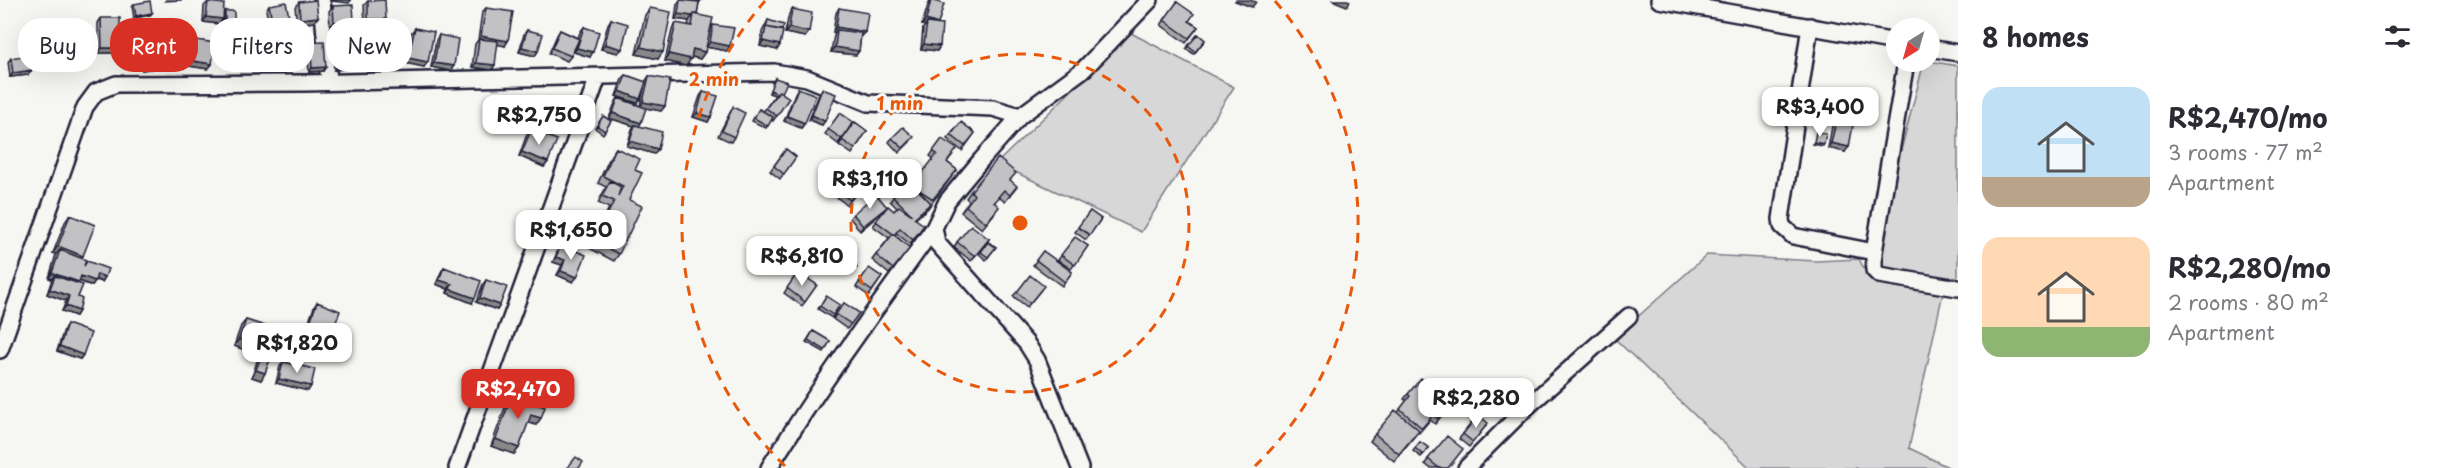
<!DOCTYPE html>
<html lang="en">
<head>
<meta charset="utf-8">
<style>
  :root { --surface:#fff; --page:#f2f2f3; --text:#2b2b33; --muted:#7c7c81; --accent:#d93025 }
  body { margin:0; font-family:"Playpen Sans",sans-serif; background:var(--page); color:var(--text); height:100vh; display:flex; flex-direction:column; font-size:22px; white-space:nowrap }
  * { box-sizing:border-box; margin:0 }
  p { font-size:20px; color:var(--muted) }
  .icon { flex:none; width:33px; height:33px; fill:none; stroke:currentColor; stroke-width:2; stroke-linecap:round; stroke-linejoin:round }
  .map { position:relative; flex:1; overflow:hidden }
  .side { display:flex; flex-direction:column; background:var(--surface); width:480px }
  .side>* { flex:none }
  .hud { position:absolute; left:18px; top:18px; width:570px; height:54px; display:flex; gap:12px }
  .needle { width:39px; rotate:217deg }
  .tools { position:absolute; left:1886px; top:18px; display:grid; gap:12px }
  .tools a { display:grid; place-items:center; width:54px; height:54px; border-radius:50%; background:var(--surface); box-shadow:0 6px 24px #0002; font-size:30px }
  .price { position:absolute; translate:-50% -51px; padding:0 14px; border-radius:12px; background:#fff; color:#222; font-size:20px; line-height:39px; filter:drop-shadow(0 2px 3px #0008) }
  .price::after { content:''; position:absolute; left:50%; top:36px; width:18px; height:14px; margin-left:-9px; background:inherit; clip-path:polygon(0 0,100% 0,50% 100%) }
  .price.selected { background:var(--accent); color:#fff }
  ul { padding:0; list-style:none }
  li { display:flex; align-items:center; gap:18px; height:150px; padding:0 24px }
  li span { display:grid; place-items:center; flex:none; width:168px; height:120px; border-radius:18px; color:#555 }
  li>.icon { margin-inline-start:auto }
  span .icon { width:72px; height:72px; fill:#fffc; stroke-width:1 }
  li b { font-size:26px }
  h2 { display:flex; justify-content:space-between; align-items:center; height:72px; padding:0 24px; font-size:26px }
  .tag { padding:0 21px; border-radius:24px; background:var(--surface); box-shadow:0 6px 24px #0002; font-size:21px; line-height:54px }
  .tag.selected { background:var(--accent); color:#fff }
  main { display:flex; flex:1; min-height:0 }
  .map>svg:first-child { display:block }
  .green { fill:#d7d7d7; stroke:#7c7c89; stroke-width:1.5 }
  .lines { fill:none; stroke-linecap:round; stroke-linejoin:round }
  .minor-casing { stroke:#22223b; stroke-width:20 }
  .minor { stroke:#f6f6f2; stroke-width:15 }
  .wall { fill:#a7a7a9; stroke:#22223b; stroke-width:1.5 }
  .shaded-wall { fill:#888889; stroke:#22223b; stroke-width:1.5 }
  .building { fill:#c2c2c4; stroke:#22223b; stroke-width:1.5 }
  .ring { fill:none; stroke:#e8590c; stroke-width:3; stroke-dasharray:10 8 }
  .centre { fill:#e8590c; stroke:#f6f6f2; stroke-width:3 }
  .ring-label { font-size:18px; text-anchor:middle; font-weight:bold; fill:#e8590c; stroke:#f6f6f2; stroke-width:6; stroke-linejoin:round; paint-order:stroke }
</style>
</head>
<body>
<main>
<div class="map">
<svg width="1958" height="468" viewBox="0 0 1958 468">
  <rect width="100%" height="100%" fill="#f6f6f2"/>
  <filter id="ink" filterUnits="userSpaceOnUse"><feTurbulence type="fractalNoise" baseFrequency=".0167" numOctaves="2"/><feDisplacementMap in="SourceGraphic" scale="12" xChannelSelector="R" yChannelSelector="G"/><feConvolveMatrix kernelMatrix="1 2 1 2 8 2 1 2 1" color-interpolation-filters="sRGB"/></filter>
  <g filter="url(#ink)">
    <!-- green -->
    <path class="green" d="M1131,33L1234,87L1141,232L1011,170L999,161Z
      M1929,61L1958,66V276L1942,297L1909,448L1950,468H1750L1614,338L1707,255L1816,261L1859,259L1868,277L1924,62Z"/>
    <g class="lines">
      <defs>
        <path id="minor" d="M322,0L329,82
          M1659,0L1896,42
          M1810,26L1781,219L1782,226L1793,236L1874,252
          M1929,48L1958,53
          M1906,62L1874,252V270L1879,275L1958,288
          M0,350L85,107L96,92L116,84L305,83L774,72L807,78L868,103L993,108L1020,116
          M457,468L598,77
          M769,468C820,385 877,307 934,228
          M1080,468L1037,360L1027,344L937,243L934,228L947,201L982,159L1020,116L1084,69L1150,0
          M1466,468L1526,408L1629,316"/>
      </defs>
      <!-- minor casing -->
      <use href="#minor" class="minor-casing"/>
      <!-- minor -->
      <use href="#minor" class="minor"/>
    </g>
    <!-- wall -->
    <path class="wall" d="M680,0L697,2L691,0H701L699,3L697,14L710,28L713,25L727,51L706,47L705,52L700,59L691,57L686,66L665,61L672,30L676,23L688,26L689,21L675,19L677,4Z
      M931,0L938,24L940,46L937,51L921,49L923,28L925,26L922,25L928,5Z
      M368,1L386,19L382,24H365L364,5Z
      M208,2L223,19L219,24L203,22L204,6Z
      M299,2L318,17L314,22L297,24L295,7Z
      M1177,2L1189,21L1198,27L1186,43L1161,25Z
      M134,4L152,13L150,15L134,18L132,7Z
      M269,5L291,27L288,31L291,40L308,45L310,42L323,71L309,72L307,51L306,53H295V55L292,59L283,62L275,38L278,33L271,34L266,10Z
      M333,6L350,25L330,27L329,11Z
      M486,8L505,46L497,44L492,70L472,67L475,44L478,40L482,12Z
      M650,8L658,59L636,54L645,15Z
      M839,8L865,32L861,36L859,51L856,55L831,52L834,35L835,33L833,32L836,13Z
      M792,9L809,32L805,37L785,33L789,14Z
      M225,11L234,23L233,26H223L224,13Z
      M101,18L120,48L117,53H98V23Z
      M611,19L618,53L601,49L608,24Z
      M768,20L782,30L780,45L777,50L760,46L762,32Z
      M141,24L154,37L141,38L140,27Z
      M584,27L590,57L574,52L578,41L571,56L567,61L549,53L557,35L560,30L578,38L580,32Z
      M42,28L70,50L49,58L39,33Z
      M415,28L424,67L405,63L411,33Z
      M527,30L538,51L535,56L519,52L524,34Z
      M1198,34L1205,40L1194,54L1186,49Z
      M439,35L450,71L431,67L436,40Z
      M366,36L384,59L365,61L363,40Z
      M196,40L212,64L208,69L189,66L193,44Z
      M335,40L357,63L354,68L334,70L332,45Z
      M142,46L162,67L142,70L139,51Z
      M11,58L32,70L28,75L10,77L8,62Z
      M626,75L645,82L649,76L665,106L661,111L646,108L639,126L658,149L654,154L627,146L632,129L634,126L609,118L615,103L618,98L640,106L644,88L640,99L637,103L616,96L622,79Z
      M775,78L782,93L789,98L773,121L772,119L766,128L752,121L759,109L763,112L775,95L769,93Z
      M798,88L805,123L801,128L784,121L795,93Z
      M822,89V125L809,120L819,94Z
      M703,92L708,122L693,117L700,96Z
      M733,107L734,137L731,142L718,136Z
      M840,113L853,122L838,144L825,134Z
      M603,116L611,121L603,134L595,128Z
      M855,122L867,131L852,154L839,145Z
      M961,122L975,133L962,151L947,139Z
      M1836,122L1845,152L1828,148L1832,126Z
      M531,130L548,162L544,167L519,156L527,134Z
      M892,138L910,142L899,153L889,142Z
      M942,139L947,162L957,170L928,208L915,219L920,230L910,244L896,233L895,235L910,248L889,274L872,260L889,238L873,226L888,206L894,211L897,208L890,201L900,189L897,186L900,182L913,185L934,159L930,156Z
      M616,148L635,170L619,254L614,261L589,248L609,208L598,203L606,187L598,183L611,155Z
      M786,149L796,157L780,179L770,171Z
      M1010,180L1012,193L1005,202L999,197L994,203V214L982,229L961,212L969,201L966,198L971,191Z
      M861,187L847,205L831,193L834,188Z
      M887,207L860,231L850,218L853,214Z
      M1090,211L1101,219L1086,240L1075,232Z
      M70,215L81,258L84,264L105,277L102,282L95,279L92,286L79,281L78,283L79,311L76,316L62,311L66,301L47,294L52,279L49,278L56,254L53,253L65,222Z
      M1075,237L1088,246L1071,269L1058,260Z
      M989,239L971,261L954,247L957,242Z
      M988,242L996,247L986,260L979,254Z
      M809,243L819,250L807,266L797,260Z
      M561,245L573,282L557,275L562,265L553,262L558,250Z
      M1043,251L1072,272L1062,286L1033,265Z
      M444,267L472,303L447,293L448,289L436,284L441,272Z
      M869,268L882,277L869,296L856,287Z
      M798,272L817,285L802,306L784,293Z
      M486,280L500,305L497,310L476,302L483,284Z
      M1040,291L1027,307L1013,296L1017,292Z
      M826,296L840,305L832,318L818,309Z
      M317,302L331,336L328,340L305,332L314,307Z
      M844,303L859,313L847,329L833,319Z
      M246,320L280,331L265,373L261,380L252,377L259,355L234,346L241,326Z
      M67,324L83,355L80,359L57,351L64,329Z
      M813,331L830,341L824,352L806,342Z
      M283,362L311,386L308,391L276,383L280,366Z
      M1408,394L1448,408L1435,424L1430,420L1419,433L1418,432L1394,461L1370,441L1375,434L1398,412L1407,401L1404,399Z
      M512,395L541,418L536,425L528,422L519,448L514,454L491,446L507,402Z
      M1478,415L1485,427L1469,447L1459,439Z
      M1420,442L1429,448L1421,457L1413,451Z
      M1428,459L1448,468H1430L1425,464Z"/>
    <!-- shaded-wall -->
    <path class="shaded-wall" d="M166,0H182L165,1Z
      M331,0H351L349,3L330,1Z
      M691,0H701L699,3Z
      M1236,0H1249L1256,2L1252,7L1235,1Z
      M1332,0H1347L1350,1L1347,6Z
      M152,13L150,15L134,18L136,16Z
      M678,14L693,16L689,21L675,19Z
      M206,17L223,19L219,24L203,22Z
      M318,17L314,22L297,24L300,19Z
      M368,19H386L382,24H365Z
      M926,20L938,24L927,23L925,26L922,25Z
      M354,21L350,25L330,27L334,22Z
      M225,23H234L233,26H223Z
      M291,27L287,32L271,34L274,30Z
      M836,27L865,32L861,36L837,33V30L835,33L833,32Z
      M789,28L809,32L805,37L785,33Z
      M155,34L154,37L141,38L143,36Z
      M481,36L508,41L505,46L478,41Z
      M763,41L780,45L777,50L760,46Z
      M710,42L730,46L727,51L706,47Z
      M605,44L622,49L618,53L601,49Z
      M924,44L940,46L937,51L921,49Z
      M73,46L70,50L49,58L52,54Z
      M522,47L538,51L535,56L519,52Z
      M641,47L663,52L658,59L636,54Z
      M835,47L859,51L856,55L831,52Z
      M102,48H120L117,53H98Z
      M577,48L593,52L590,57L574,52Z
      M693,49L705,52L700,59L688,56Z
      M292,51H308L306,53H290Z
      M669,54L691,59L686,66L665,61Z
      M295,55L292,59L283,62L286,58Z
      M387,55L384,59L365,61L368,56Z
      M408,58L428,62L424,67L405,63Z
      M193,61L212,64L208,69L189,66Z
      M165,62L162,67L142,70L145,65Z
      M357,63L354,68L334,70L338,65Z
      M434,63L454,66L450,71L431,67Z
      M476,63L495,65L492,70L472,67Z
      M326,67L323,71L309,72L312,68Z
      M32,70L28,75L10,77L13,73Z
      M770,90L782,95L780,97L769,93Z
      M620,91L640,99L637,103L616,96Z
      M643,102L665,106L661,111L640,107Z
      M613,113L641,123L638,128L635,125L634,126L609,118Z
      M697,113L711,117L708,122L693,117Z
      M812,115L825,121L822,125L809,120Z
      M787,116L805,123L801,128L784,121Z
      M630,141L658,149L654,154L627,146Z
      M1814,142L1824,144L1823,146L1812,144Z
      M1831,143L1849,147L1845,152L1828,148Z
      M522,152L548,162L544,167L519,156Z
      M931,203L928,208L911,223L914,218Z
      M887,207L884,211L860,231L863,226Z
      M58,246L83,256L78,263L60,250L56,254L53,253Z
      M556,257L565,260L562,265L553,262Z
      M561,271L577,277L573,282L557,275Z
      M52,273L79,282L76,286L55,276L52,279L49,278Z
      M97,274L105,277L102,282L94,279Z
      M81,276L95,281L92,286L77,280Z
      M439,280L452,284L448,289L436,284Z
      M50,289L69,296L66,301L47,294Z
      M450,289L475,298L472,303L447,293Z
      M480,298L500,305L497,310L476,302Z
      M66,306L79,311L76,316L62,311Z
      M308,328L331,336L328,340L305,332Z
      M239,339L264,348L259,355L234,346Z
      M60,346L83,355L80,359L57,351Z
      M256,370L265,373L261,380L252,377Z
      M279,379L311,386L308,391L276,383Z
      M531,415L541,418L536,425L526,422Z
      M496,439L519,448L514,454L491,446Z"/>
    <!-- building -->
    <path class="building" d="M316,0L318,17L300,19L299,2Z
      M385,0L386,19H368V1Z
      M680,0L699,2L697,14H694L693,16L678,14Z
      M931,0L944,4L938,24L926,20Z
      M150,1L152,13L136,16L134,4Z
      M208,2L224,4L223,19L206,17Z
      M286,2L291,27L274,30L269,5Z
      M1177,2L1194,14L1189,21L1198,27L1189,38L1164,20Z
      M353,5L354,21L334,22L333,6Z
      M486,8L513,12L508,41L481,36Z
      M650,8L671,12L663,52L641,47Z
      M839,8L868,13L865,32L836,27Z
      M792,9L812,13L809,32L789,28Z
      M225,11H234V23H225Z
      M694,14L713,18L705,52L693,49L691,59L669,54L676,23L692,26Z
      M101,18H120V48H102Z
      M611,19L628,24L622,49L605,44Z
      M63,20L73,46L52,54L42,28Z
      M768,20L784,25L782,30L766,27Z
      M154,23L155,34L143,36L141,24Z
      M927,23L942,25L940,46L924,44Z
      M713,25L734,28L730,46L710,42Z
      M584,27L599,32L593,52L577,48Z
      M766,27L783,31L780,45L763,41Z
      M415,28L434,32L428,62L408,58Z
      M288,30L295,55L286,58L278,33Z
      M527,30L543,34L538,51L522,47Z
      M560,30L579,39L571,56L552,48Z
      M837,30L861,33L859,51L835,47Z
      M385,34L387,55L368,56L366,36Z
      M1198,34L1205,40L1195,52L1188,46Z
      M439,35L458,39L454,66L434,63Z
      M354,38L357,63L338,65L335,40Z
      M308,39V51H294L291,40Z
      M479,39L498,41L495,65L476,63Z
      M196,40L215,43L212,64L193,61Z
      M324,41L326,67L312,68L310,42Z
      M163,43L165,62L145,65L142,46Z
      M30,55L32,70L13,73L11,58Z
      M626,75L646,82L640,99L620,91Z
      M649,76L670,80L665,106L643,102Z
      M775,78L787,82L782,93L779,91L777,93L770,90Z
      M798,88L816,95L805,123L787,116Z
      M822,89L836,94L825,121L812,115Z
      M779,91L789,98L777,116L766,108Z
      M703,92L718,96L711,117L697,113Z
      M618,98L646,108L641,123L613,113Z
      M733,107L745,113L734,137L722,131Z
      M759,109L773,117L768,126L754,118Z
      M840,113L853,122L842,139L828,129Z
      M603,116L611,121L605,131L597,126Z
      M855,122L867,131L855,149L842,140Z
      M961,122L975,133L965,146L951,135Z
      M1836,122L1853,125L1849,147L1831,143Z
      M635,125L662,132L658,149L630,141Z
      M903,127L914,137L903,148L892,138Z
      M531,130L557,140L548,162L522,152Z
      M1816,132L1826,134L1824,144L1814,142Z
      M942,139L957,149L947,162L957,170L933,199L916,188L931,203L914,218L924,225L913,240L900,228L894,235L910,248L893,269L876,255L893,234L876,221L888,206L894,211L899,206L912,215L893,196L904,185L900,182L905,177L913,185L937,154L933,151Z
      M616,148L640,159L635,170L642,173L629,200L642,206L619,254L594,242L614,201L602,196L610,181L621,187L618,196L623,186L603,176Z
      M786,149L796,157L784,174L774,166Z
      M998,158L1016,173L1010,180L1017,186L1010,195L1004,190L994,202L999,207L986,223L966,206L974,195L971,191Z
      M845,174L861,187L850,200L834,188Z
      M876,194L887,207L863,226L853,214Z
      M1090,211L1101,219L1090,235L1078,227Z
      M70,215L95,225L83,256L58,246Z
      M971,225L989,239L975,256L957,242Z
      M1075,237L1088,246L1075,265L1061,255Z
      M988,242L996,247L988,257L981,252Z
      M809,243L819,250L809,264L799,257Z
      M561,245L586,255L577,277L561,271L565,260L556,257Z
      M60,250L86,260L84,266L87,261L108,269L105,277L97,274L95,281L81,276L79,282L52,273Z
      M1043,251L1072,272L1065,282L1036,260Z
      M444,267L481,281L475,298L450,289L452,284L439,280Z
      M869,268L882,277L872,291L859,282Z
      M798,272L817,285L805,302L787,288Z
      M1030,275L1044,286L1030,303L1017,292Z
      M55,276L83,285L78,297L82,299L79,311L66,306L69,296L50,289Z
      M486,280L507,287L500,305L480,298Z
      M826,296L840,305L833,315L820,306Z
      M317,302L340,311L331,336L308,328Z
      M844,303L859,313L851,324L836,314Z
      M246,320L280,331L265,373L256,370L264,348L239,339Z
      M67,324L91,333L83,355L60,346Z
      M813,331L830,341L825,350L808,340Z
      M283,362L315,369L311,386L279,379Z
      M1421,378L1451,403L1438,419L1433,415L1422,428L1400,409L1410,396L1408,394Z
      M512,395L545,407L541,418L531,415L519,448L496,439Z
      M1395,410L1419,430L1399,454L1375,434Z
      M1478,415L1488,423L1473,442L1463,434Z
      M1447,436L1463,449L1448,468H1439L1428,459Z
      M1420,442L1429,448L1423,455L1415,448Z
      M576,457L583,462L579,468H570L568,467Z"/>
  </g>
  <!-- distance rings -->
  <g class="ring">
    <circle cx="1020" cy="223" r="169"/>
    <path d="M785 466A338 338 0 0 1 765 1M1275 1A338 338 0 0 1 1255 466"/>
  </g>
  <circle cx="1020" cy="223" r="9" class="centre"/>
  <g class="ring-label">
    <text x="714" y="86">2 min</text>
    <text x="900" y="110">1 min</text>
  </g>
</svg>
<div class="tools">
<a><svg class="needle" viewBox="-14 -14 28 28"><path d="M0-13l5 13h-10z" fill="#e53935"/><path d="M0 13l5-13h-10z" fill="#7c7c81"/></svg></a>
</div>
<b class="price" style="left:1820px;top:138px">R$3,400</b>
<b class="price" style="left:539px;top:146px">R$2,750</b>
<b class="price" style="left:870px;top:210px">R$3,110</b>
<b class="price" style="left:571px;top:261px">R$1,650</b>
<b class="price" style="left:802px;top:287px">R$6,810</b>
<b class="price" style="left:297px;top:374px">R$1,820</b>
<b class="price selected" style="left:518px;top:420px">R$2,470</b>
<b class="price" style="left:1476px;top:429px">R$2,280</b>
<div class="hud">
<a class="tag">Buy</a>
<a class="tag selected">Rent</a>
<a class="tag">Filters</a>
<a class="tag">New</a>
</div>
</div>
<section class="side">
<h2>8 homes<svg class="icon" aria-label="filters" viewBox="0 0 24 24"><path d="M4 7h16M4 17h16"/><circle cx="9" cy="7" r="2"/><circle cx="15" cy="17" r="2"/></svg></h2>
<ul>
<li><span style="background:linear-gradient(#bfe0f5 75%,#b9a48a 0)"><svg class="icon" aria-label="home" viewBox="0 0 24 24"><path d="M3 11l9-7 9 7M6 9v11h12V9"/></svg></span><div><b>R$2,470/mo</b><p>3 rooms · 77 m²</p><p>Apartment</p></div></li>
<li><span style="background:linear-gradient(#ffd9b3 75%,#8fb573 0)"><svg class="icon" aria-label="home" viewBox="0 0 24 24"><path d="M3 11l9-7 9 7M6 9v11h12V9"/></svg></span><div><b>R$2,280/mo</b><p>2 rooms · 80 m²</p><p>Apartment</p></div></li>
</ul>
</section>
</main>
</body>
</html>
